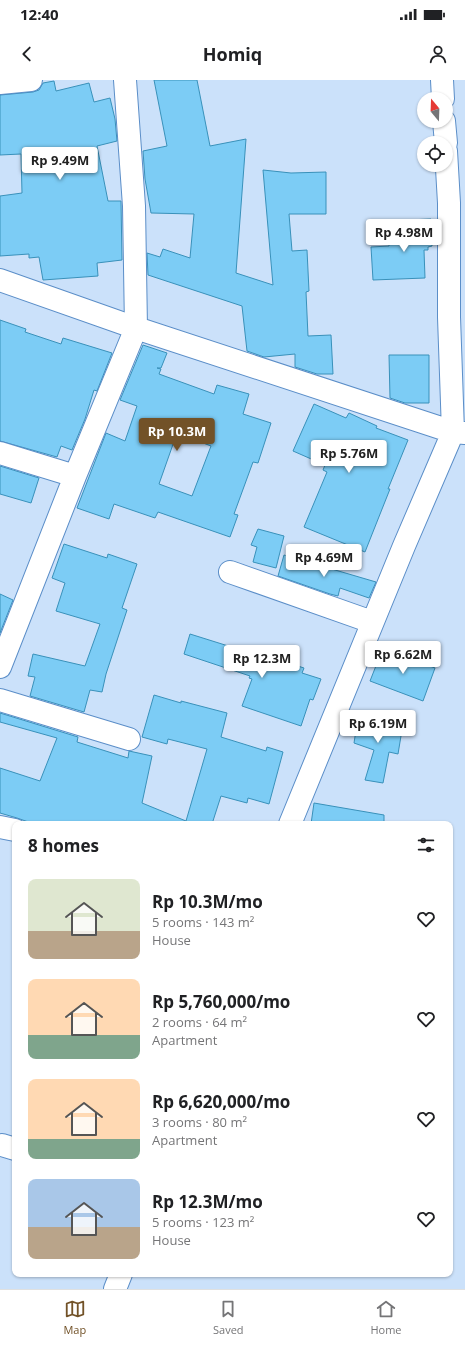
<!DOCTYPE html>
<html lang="en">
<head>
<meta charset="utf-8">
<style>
  :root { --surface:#fff; --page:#f6f6f6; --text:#202124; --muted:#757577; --line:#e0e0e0; --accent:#725228 }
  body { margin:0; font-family:"Open Sans",sans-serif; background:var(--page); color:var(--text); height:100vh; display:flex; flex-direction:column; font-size:15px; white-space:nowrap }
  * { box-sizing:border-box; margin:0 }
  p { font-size:13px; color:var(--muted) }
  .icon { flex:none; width:22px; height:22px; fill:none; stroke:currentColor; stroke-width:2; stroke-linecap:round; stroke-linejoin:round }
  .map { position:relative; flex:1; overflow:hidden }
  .sheet { position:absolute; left:12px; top:741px; width:441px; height:456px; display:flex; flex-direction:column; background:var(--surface); border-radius:8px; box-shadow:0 1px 3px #0004 }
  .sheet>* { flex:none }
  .needle { width:26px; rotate:341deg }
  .controls { position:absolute; left:417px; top:12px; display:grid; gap:8px }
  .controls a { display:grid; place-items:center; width:36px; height:36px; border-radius:50%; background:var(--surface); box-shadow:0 1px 3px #0004; font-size:20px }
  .price { position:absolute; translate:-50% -34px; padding:0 9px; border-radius:4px; background:#fff; color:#222; font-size:13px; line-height:26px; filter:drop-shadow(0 1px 2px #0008) }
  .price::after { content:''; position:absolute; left:50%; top:24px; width:12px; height:9px; margin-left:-6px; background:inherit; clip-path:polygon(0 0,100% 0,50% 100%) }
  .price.selected { background:var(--accent); color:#fff }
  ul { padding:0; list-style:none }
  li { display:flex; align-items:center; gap:12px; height:100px; padding:0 16px }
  li span { display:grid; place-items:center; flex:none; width:112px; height:80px; border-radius:8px; color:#555 }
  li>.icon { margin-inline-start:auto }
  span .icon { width:48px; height:48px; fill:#fffc; stroke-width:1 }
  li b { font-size:17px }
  h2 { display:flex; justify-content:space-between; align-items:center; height:48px; padding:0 16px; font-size:17px }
  .status { display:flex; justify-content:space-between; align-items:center; height:28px; padding:0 20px; background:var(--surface); direction:ltr }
  .status svg { height:11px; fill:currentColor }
  header { display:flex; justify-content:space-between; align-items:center; height:52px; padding:0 16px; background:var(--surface); font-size:18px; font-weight:700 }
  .tab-bar { display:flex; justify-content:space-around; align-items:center; height:56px; border-top:1px solid var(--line); background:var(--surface); font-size:11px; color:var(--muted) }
  .tab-bar a { display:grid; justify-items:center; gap:2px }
  .tab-bar .selected { color:var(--accent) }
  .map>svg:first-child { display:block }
  .building { fill:#7cccf5; stroke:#3991ba; fill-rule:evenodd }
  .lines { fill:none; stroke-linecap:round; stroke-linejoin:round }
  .minor-casing { stroke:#5b8ec8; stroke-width:24 }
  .minor { stroke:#fff; stroke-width:22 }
</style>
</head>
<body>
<div class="status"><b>12:40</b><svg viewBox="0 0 49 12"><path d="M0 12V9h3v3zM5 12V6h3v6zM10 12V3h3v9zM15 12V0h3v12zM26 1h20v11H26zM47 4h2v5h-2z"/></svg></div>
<header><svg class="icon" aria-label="back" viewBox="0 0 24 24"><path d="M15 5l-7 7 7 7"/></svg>Homiq<svg class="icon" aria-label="person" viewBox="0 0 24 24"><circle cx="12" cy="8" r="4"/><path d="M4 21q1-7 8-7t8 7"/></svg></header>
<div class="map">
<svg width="465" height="1209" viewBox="0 0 465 1209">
  <rect width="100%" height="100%" fill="#cbe1fa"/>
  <!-- building -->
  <path class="building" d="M154,0H197L210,66L246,59L236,193L273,205L263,90L291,93L326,92V134H289L292,171L307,170L309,211L306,212L308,256L331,255L333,294H317L295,287V274L264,277L247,271L242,226L148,195L147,173L160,177L163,169L190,178L194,134L151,133L145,99L143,71L167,66Z
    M54,1L56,11L89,3L94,22L110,18L115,39L117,61L97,66L108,121H121L122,180L97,183L98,196L43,200L39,177L29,178V174L0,176V116L22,113L21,74L0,75V15L33,12L39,10L43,3Z
    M431,139L432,166L428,167V170H424L425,198L373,200L371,167L389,166V156L408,155L407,140Z
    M0,240L26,249L25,252L61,264L63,258L112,273L97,311L94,310L85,339L72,370L61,366L57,377L0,361Z
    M143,265L167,273L161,288H157L161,289L159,294L214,314L217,305L249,314L243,334L271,343L258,383L253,382L234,434L238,435L230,457L158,432L155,438L114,424L109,439L77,428L106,353L125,361L137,326L120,320ZM177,353L211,366L192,416L159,404Z
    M389,275H429V323H405L390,318Z
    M314,324L346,338L349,333L377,346L376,348L408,360L388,409H390L365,472L304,447L327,392L323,390L325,385L293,371Z
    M0,386L39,398L31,423L0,414Z
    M258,449L284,456L276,488L253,482L257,467L251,465Z
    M64,464L107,478L108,474L137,484L122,528L127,530L106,594L102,612L90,610L84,632L30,616L35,597L28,596L33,574L85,586L100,544L56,531L65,503L52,498Z
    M284,475L376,502L369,518L340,508L338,516L330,514L278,496Z
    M0,514L13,520L0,553Z
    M190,554L257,575L258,573L304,588L302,593L321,599L313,620L310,619L301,646L242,626L252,599L249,598L250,596L184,574Z
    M383,568L435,588L423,621L370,601Z
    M154,615L181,623V621L227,633L221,657L266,671L267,667L283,672L269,724L248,718L247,723L221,716L212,744H34L17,738L0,733V688L40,701L57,658L0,642V633L78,657L77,662L128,678L129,671L152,676L142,723L186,741L207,669L168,659L167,664L142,657Z
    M358,637L403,644L398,674L389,672L383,703L365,700L374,670L354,663Z
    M314,723L384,735V744H311Z"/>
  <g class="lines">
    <defs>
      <path id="minor" d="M442,0L443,19
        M0,3L31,0
        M444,41L446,63
        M0,200L136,248L453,352L465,353
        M0,373L75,396
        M230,492L372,542
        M0,587L75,396L136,248L134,126L125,0
        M0,620L129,659
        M290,744L404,466L453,352L449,237V123L446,71
        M0,747L15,750
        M2,1065L15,1069
        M115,1209L121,1194"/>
    </defs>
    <!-- minor casing -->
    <use href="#minor" class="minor-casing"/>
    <!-- minor -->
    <use href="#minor" class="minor"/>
  </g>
</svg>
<div class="controls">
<a><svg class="needle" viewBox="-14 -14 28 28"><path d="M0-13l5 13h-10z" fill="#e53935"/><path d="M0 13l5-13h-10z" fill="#757577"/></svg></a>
<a><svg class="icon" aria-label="locate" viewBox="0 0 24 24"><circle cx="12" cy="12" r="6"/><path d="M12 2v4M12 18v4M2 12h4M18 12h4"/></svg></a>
</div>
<b class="price" style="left:60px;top:101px">Rp 9.49M</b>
<b class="price" style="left:404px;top:173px">Rp 4.98M</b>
<b class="price selected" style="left:177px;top:372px">Rp 10.3M</b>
<b class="price" style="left:349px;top:394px">Rp 5.76M</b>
<b class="price" style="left:324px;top:498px">Rp 4.69M</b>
<b class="price" style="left:403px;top:595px">Rp 6.62M</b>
<b class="price" style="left:262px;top:599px">Rp 12.3M</b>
<b class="price" style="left:378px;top:664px">Rp 6.19M</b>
<section class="sheet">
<h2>8 homes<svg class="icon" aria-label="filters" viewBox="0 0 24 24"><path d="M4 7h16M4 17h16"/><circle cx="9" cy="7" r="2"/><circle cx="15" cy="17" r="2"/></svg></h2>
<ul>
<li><span style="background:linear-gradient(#dfe7d0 65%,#b9a48a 0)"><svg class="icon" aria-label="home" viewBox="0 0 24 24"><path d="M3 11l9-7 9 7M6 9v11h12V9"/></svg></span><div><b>Rp 10.3M/mo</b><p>5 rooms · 143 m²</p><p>House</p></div><svg class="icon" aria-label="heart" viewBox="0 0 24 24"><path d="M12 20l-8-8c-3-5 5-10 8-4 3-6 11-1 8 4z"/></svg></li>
<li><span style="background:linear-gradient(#ffd9b3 70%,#7fa58c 0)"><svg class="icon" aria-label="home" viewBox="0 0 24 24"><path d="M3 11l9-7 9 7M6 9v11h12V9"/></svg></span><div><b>Rp 5,760,000/mo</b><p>2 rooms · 64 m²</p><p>Apartment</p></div><svg class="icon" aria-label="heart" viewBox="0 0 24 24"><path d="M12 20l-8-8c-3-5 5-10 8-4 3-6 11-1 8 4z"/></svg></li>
<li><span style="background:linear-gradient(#ffd9b3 75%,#7fa58c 0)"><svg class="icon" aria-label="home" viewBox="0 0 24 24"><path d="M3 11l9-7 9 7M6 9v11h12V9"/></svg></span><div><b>Rp 6,620,000/mo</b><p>3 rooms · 80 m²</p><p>Apartment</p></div><svg class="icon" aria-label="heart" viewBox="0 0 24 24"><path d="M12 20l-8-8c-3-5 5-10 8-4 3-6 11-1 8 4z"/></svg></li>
<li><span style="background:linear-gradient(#a9c7e8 60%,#b9a48a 0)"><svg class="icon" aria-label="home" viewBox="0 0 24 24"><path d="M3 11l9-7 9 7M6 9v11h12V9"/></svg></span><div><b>Rp 12.3M/mo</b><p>5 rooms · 123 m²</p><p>House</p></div><svg class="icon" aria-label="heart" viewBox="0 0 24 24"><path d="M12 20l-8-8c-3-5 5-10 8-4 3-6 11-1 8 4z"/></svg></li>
</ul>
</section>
</div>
<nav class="tab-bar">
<a class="selected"><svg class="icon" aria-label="map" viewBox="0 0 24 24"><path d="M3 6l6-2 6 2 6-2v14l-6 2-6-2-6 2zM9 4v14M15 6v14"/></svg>Map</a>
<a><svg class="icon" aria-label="saved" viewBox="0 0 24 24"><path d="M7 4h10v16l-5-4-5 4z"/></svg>Saved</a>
<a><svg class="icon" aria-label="home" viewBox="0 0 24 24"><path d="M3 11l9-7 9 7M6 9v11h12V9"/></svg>Home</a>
</nav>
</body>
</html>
